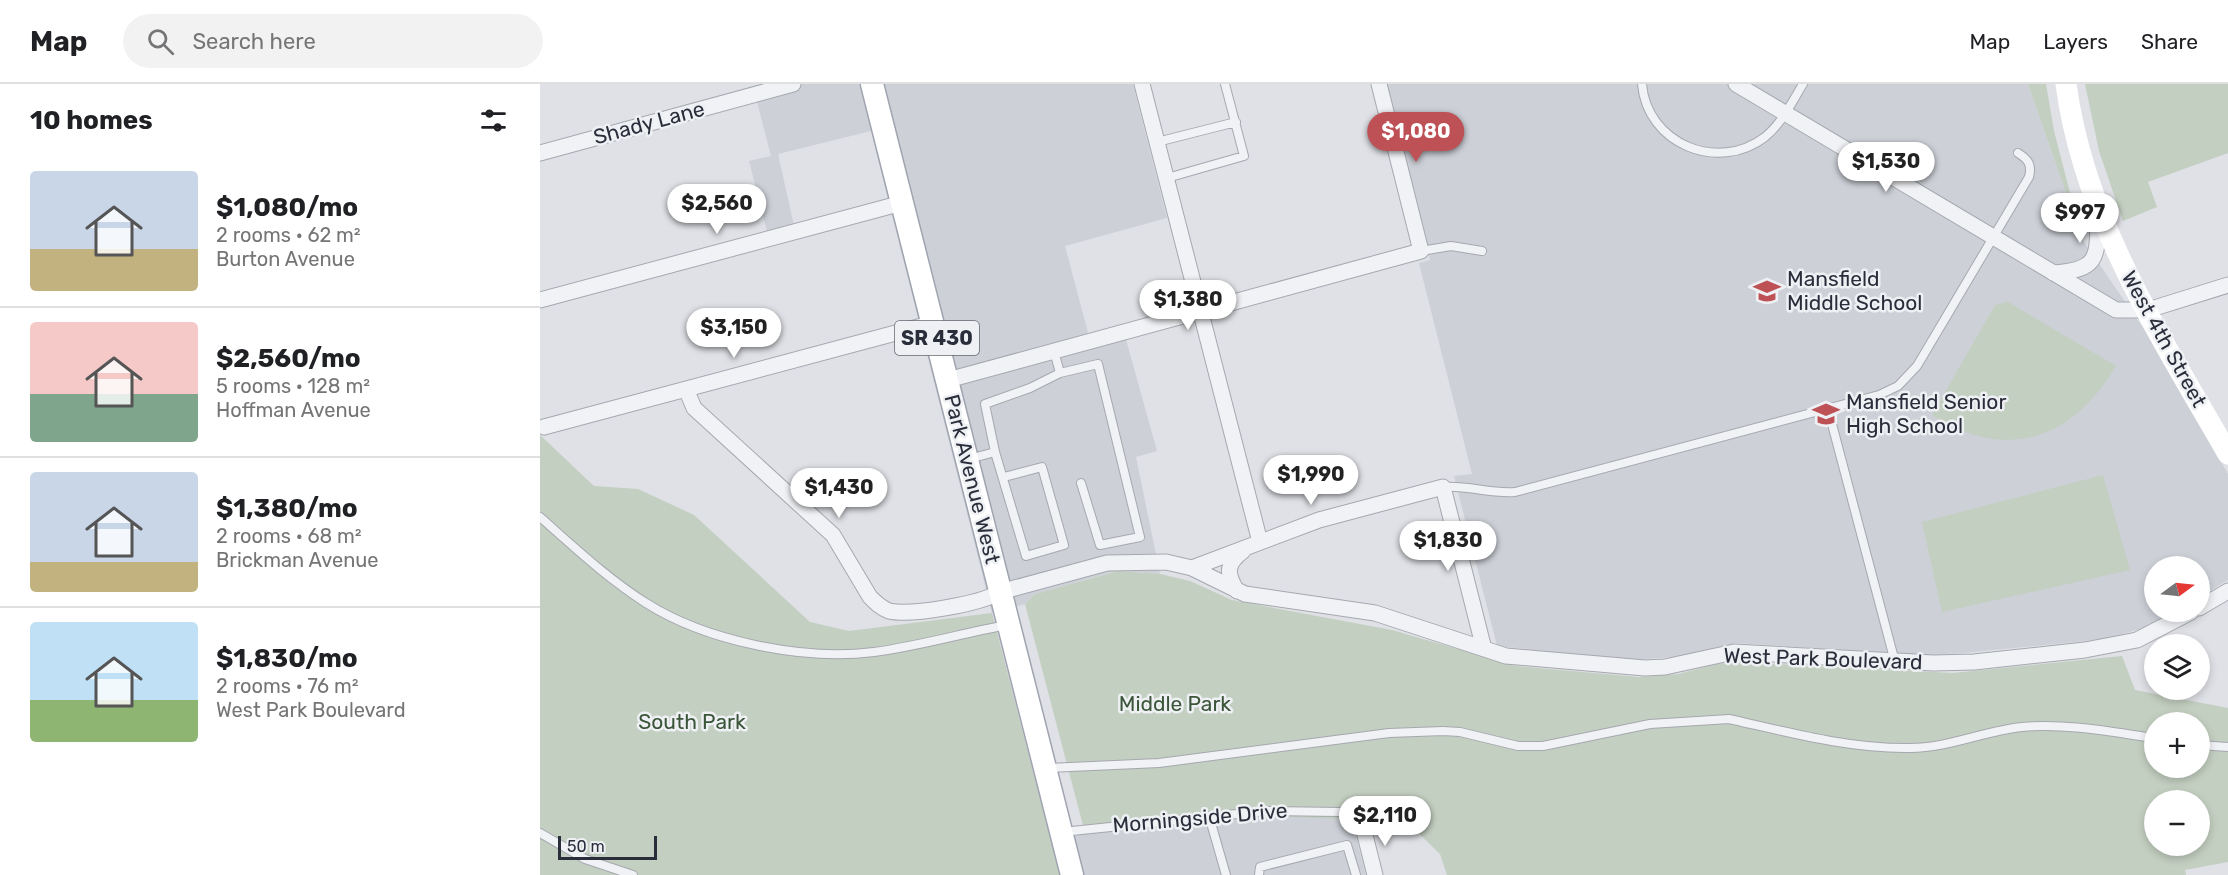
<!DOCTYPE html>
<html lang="en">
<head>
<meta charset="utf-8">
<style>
  :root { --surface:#fff; --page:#f2f2f2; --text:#202124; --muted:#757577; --line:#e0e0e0; --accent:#bd5156 }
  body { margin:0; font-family:Rubik,sans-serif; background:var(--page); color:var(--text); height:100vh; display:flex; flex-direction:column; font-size:22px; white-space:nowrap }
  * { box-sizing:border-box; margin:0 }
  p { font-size:20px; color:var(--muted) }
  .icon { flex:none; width:33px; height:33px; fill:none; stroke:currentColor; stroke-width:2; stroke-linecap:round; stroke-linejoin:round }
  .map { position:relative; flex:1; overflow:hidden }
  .side { display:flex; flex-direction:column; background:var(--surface); width:540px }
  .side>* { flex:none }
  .needle { width:39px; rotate:75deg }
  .controls { position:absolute; left:1604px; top:472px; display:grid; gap:12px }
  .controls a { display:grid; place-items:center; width:66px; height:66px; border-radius:50%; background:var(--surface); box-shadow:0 3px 9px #0003; font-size:30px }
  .scale { position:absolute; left:18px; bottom:15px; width:99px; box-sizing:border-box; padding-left:6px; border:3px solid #2a2e3b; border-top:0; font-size:16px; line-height:21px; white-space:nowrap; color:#2a2e3b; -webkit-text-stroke:4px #eef0f4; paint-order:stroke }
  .price { position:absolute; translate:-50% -51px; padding:0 14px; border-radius:21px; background:#fff; color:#222; font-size:20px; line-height:39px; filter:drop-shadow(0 2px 3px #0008) }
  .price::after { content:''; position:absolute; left:50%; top:36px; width:18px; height:14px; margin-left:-9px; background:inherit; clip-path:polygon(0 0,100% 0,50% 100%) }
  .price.active { background:var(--accent); color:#fff }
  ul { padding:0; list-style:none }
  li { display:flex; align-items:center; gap:18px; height:150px; padding:0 30px }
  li+li { border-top:2px solid var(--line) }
  li span { display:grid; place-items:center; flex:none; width:168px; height:120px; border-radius:6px; color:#555 }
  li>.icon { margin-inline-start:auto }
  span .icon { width:72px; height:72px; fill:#fffc; stroke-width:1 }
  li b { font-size:26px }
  h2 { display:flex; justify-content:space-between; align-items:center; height:72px; padding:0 30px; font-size:26px }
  header { display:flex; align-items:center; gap:36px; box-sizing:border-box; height:84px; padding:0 30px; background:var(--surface); border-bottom:2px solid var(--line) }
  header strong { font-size:28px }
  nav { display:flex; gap:33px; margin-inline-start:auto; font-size:21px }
  .search { width:420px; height:54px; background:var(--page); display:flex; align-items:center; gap:15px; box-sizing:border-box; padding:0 21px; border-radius:33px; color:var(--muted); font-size:22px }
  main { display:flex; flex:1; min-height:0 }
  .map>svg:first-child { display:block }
  .built { fill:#cdd0d7 }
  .green { fill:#c3cfc1; fill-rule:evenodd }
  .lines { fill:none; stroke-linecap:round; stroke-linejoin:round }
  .service-casing { stroke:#a5a8af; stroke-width:10 }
  .minor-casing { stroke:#a5a8af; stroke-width:17 }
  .primary-casing { stroke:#9fa4b0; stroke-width:25 }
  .service { stroke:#f1f2f5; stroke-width:8 }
  .minor { stroke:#f1f2f5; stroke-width:15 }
  .secondary { stroke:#fff; stroke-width:21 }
  .primary { stroke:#fff; stroke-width:22 }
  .labels { text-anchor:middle; stroke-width:5; stroke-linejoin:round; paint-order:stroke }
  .shield { fill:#eef0f4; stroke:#656872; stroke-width:1.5 }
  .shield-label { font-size:20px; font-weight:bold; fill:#2a2e3b }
  .street-label { font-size:21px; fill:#2a2e3b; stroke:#eef0f4 }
  .poi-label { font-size:21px; fill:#2a2e3b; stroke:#eef0f4; text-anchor:start }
  .park-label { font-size:21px; fill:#3b5539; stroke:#eef0f4 }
</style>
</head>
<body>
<header>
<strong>Map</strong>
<div class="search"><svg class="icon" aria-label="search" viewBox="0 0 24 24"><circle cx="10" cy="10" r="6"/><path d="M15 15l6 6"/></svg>Search here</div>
<nav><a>Map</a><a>Layers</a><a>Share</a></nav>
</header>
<main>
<section class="side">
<h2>10 homes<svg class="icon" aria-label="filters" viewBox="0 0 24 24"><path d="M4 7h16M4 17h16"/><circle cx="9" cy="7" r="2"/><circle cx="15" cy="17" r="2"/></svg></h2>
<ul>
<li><span style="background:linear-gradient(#c9d6e8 65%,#c2b280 0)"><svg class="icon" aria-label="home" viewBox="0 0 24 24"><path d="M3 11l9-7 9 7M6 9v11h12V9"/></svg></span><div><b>$1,080/mo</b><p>2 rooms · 62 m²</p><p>Burton Avenue</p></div></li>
<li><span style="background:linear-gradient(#f6c9c9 60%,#7fa58c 0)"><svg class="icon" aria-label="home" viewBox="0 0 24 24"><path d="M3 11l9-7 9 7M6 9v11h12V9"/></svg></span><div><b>$2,560/mo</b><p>5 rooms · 128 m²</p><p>Hoffman Avenue</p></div></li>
<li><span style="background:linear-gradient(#c9d6e8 75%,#c2b280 0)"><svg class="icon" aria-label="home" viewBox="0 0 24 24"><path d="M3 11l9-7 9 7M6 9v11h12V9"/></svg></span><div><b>$1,380/mo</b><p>2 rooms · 68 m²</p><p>Brickman Avenue</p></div></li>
<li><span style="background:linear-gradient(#bfe0f5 65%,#8fb573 0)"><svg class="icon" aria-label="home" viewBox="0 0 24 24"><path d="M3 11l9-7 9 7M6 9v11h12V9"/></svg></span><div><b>$1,830/mo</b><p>2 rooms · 76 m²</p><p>West Park Boulevard</p></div></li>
</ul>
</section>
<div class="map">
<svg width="1688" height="791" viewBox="0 0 1688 791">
  <rect width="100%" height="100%" fill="#dfe1e6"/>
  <!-- built -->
  <path class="built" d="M224,0H593L627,134L525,162L551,260L585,252L617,367L596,373L620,490L577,487L495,510L485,520L452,529L331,47L238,70L255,146L229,155L209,77L231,72L215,10L225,7Z
    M847,0H1488L1542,155L1621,270L1688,390V496L1659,513V483H1614V528H1632L1604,544L1564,555L1423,569L1387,571L1196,559L1133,573L1090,576L957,562L914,392L932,390L879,179L890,176Z
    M731,732L811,734L826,791H520L512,759L545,749L590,743Z"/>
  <!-- green -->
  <path class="green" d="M1488,0H1506L1514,47L1542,155Z
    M1545,0H1688V69L1608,98L1617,123L1583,137L1559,67Z
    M1468,218L1576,282C1533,355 1466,379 1392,331L1455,221Z
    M0,351L54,402L98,405L154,431L270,538L309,547L452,529L520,791H0Z
    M1563,391L1590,486L1402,528L1382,438Z
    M578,487L620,490L650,497L692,516L852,546L976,582L1099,593L1138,590L1177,580L1197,578L1413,589L1582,572L1595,606L1688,624V778L1645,786L1646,791H907L900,770L867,738L731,732L545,749L485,520L495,510ZM1614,639H1659V684H1614ZM1614,717H1659V762H1614Z"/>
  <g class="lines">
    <defs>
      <path id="service" d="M1102,0C1107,60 1178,89 1225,53C1242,39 1252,18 1263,0
        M617,58L696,38
        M627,94L704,72L685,0
        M881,167L911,162L942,167
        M520,289L558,280L600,453L560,461L541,399
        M1288,325L1355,578
        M455,368L486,472L524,461L502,383L464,393
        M429,375L455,368L445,320L490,304L520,289L514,267
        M903,403C928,401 950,410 975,408L1339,311L1358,302L1377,282L1489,93C1492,81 1489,76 1478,69
        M0,433C34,463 68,495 106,519C166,557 263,577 334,568C379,562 423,549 467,541
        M1659,661L1688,663
        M508,684L619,679L849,649L903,647L920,648L978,662H1003L1110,640L1189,635C1247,648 1310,665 1370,664C1408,664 1444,647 1482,643C1526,639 1571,648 1614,654
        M669,732L686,791
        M522,748L726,727L799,728
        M0,749L45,775L93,791
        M719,791L720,783L807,761L816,791"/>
      <path id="minor" d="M602,0L720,458
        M1196,0L1576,226H1608L1688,201
        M0,69L253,0
        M1513,189C1561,186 1557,172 1558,130
        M0,216L362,119
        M408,296L881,167L839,0
        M146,305L154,324L293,451L330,513C336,519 341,524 349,527C371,532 440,520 460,508L567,479L626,478L652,484L705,510L835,529L966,572L1105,584L1125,583L1194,568L1393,579L1434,578L1545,566L1597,556L1651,528
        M4,343L393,239
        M652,484L779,436L903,403L944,565
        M697,507C686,489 686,480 703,467
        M1659,524L1688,507
        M823,743L835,791"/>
      <path id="primary" d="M332,0L532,791"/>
    </defs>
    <!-- service casing -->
    <use href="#service" class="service-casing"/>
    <!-- minor casing -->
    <use href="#minor" class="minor-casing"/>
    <!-- primary casing -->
    <use href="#primary" class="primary-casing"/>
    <!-- service -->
    <use href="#service" class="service"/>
    <!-- minor -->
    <use href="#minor" class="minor"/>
    <!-- secondary -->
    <path class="secondary" d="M1526,0C1544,136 1621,253 1688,370"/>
    <!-- primary -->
    <use href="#primary" class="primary"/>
  </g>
  <!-- icons -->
  <defs>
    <symbol id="school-bare" viewBox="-9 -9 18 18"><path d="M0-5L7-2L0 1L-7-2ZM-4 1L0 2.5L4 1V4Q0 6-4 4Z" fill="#bd5156" stroke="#eef0f4" stroke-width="2.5" paint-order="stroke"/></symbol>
  </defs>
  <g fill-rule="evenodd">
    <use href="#school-bare" x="1208" y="188" width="38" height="38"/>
    <use href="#school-bare" x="1267" y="311" width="38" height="38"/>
  </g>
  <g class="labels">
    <!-- shield labels -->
    <rect class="shield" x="355" y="237" width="84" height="34" rx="4.5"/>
    <g class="shield-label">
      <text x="397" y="261">SR 430</text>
    </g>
    <!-- street labels -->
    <g class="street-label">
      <text transform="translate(109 39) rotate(-15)" y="7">Shady Lane</text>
      <text transform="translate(1624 255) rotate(61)" y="7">West 4th Street</text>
      <text transform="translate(432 395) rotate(76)" y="7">Park Avenue West</text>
      <text transform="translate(1283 575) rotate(2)" y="7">West Park Boulevard</text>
      <text transform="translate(660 734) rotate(-5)" y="7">Morningside Drive</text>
    </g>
    <!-- poi labels -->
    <g class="poi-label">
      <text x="1247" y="202">Mansfield<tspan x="1247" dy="24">Middle School</tspan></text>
      <text x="1306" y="325">Mansfield Senior<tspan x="1306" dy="24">High School</tspan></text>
    </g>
    <!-- park labels -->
    <g class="park-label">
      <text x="635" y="627">Middle Park</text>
      <text x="152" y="645">South Park</text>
    </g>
  </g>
</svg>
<div class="controls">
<a><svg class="needle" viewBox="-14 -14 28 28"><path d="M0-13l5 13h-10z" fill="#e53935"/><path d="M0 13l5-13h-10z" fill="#757577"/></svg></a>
<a><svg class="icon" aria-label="layers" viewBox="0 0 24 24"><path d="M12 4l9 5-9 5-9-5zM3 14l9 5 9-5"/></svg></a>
<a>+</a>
<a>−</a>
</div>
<div class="scale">50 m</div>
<b class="price active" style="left:876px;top:79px">$1,080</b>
<b class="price" style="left:1346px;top:109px">$1,530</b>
<b class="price" style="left:177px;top:151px">$2,560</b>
<b class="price" style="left:1540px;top:160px">$997</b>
<b class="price" style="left:648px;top:247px">$1,380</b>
<b class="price" style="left:194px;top:275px">$3,150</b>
<b class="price" style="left:771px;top:422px">$1,990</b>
<b class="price" style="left:299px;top:435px">$1,430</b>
<b class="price" style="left:908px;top:488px">$1,830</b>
<b class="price" style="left:845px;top:763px">$2,110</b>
</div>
</main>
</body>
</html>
